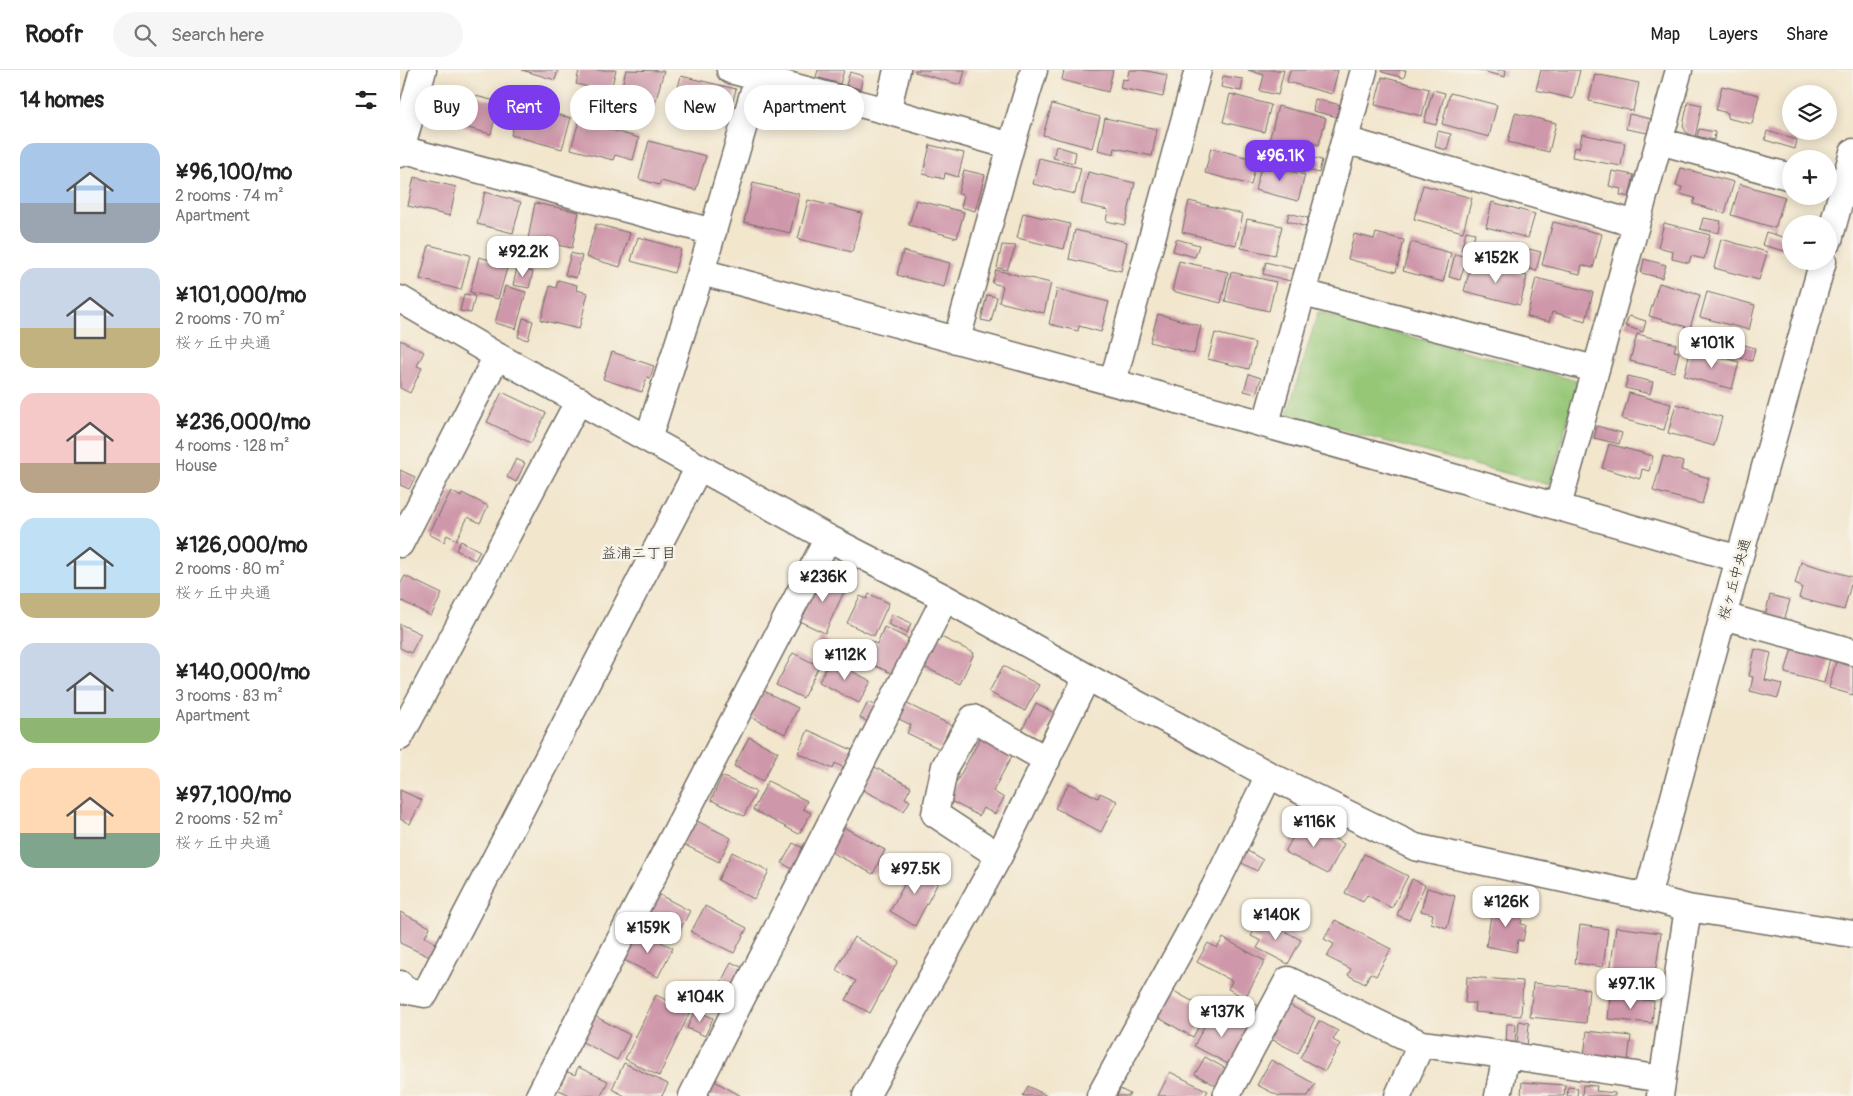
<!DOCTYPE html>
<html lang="en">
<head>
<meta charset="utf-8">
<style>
  :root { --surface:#fff; --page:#f6f6f6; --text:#222; --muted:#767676; --line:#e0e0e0; --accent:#7c3aed }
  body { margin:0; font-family:Pangolin,"Klee One",sans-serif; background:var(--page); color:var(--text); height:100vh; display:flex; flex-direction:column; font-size:19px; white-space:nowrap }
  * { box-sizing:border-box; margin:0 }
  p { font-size:16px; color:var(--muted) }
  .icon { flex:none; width:28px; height:28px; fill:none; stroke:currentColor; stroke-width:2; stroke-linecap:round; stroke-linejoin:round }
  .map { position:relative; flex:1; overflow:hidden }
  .sheet { display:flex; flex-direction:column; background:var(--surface); width:400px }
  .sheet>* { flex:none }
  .hud { position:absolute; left:15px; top:15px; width:475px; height:45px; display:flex; gap:10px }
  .tools { position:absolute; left:1382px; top:15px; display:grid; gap:10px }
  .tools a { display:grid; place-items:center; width:55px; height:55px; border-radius:50%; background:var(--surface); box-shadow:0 2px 12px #0003; font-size:25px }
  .price { position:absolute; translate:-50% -42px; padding:0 11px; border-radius:10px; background:#fff; color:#222; font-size:16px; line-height:32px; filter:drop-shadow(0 1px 2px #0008) }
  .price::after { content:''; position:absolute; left:50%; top:30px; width:15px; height:11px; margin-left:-8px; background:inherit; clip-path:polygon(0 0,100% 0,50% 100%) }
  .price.on { background:var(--accent); color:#fff }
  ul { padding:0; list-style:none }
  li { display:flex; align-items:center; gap:15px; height:125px; padding:0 20px }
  li span { display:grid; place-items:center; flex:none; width:140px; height:100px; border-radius:15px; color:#555 }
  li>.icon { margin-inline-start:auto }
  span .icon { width:60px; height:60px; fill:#fffc; stroke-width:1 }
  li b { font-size:21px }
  h2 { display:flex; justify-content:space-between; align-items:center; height:60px; padding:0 20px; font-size:21px }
  .tag { padding:0 18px; border-radius:22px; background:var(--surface); box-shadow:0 2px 12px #0003; font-size:18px; line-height:45px }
  .tag.on { background:var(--accent); color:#fff }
  header { display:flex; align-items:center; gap:30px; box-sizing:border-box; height:70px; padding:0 25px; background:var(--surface); border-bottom:1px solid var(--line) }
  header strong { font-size:24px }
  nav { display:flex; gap:28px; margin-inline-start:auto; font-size:18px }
  .search { width:350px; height:45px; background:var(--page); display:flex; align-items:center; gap:12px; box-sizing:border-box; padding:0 18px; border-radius:28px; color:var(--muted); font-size:19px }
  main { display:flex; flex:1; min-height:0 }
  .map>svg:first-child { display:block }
  .green { fill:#95c777; stroke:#607951 }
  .building { fill:#cf98aa }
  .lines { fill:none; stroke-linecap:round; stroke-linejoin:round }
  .minor-casing { stroke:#716c64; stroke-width:29 }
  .minor { stroke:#fff; stroke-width:26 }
  .labels { text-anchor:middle; stroke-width:5; stroke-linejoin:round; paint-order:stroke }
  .street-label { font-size:14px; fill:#2b2b2b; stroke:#f7f3e8 }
  .neighbourhood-label { font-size:15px; fill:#2b2b2b; stroke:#f7f3e8 }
</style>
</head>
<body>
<header>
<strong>Roofr</strong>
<div class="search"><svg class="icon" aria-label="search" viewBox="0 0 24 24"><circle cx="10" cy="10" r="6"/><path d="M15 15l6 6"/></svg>Search here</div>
<nav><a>Map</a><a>Layers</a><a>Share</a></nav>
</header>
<main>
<section class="sheet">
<h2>14 homes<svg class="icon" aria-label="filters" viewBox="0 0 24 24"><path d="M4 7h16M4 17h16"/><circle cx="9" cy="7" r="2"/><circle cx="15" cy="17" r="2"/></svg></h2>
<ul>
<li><span style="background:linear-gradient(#a9c7e8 60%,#9aa5b1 0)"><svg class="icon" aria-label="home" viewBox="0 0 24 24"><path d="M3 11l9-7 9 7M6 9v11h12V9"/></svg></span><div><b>¥96,100/mo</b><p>2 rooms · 74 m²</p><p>Apartment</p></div></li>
<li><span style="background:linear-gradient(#c9d6e8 60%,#c2b280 0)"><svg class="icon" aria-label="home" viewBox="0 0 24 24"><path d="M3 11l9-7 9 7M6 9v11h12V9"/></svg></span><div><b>¥101,000/mo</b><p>2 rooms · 70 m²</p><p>桜ヶ丘中央通</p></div></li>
<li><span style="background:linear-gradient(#f6c9c9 70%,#b9a48a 0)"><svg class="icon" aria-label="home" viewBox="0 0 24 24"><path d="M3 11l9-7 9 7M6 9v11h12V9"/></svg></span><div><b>¥236,000/mo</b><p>4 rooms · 128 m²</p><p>House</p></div></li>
<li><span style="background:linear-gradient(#bfe0f5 75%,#c2b280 0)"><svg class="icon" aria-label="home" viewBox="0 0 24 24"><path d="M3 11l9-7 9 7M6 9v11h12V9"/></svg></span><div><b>¥126,000/mo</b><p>2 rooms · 80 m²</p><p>桜ヶ丘中央通</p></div></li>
<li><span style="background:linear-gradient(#c9d6e8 75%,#8fb573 0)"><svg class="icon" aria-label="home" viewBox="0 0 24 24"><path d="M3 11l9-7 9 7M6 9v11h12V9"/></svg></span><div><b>¥140,000/mo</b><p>3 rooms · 83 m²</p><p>Apartment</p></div></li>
<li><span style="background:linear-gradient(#ffd9b3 65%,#7fa58c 0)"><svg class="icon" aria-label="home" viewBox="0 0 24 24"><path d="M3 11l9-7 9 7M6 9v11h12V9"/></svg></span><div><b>¥97,100/mo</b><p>2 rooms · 52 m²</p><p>桜ヶ丘中央通</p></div></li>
</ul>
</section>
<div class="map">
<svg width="1453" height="1026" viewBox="0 0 1453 1026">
  <rect width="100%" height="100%" fill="#f7f3e8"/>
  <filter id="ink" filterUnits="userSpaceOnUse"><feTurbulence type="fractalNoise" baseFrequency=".02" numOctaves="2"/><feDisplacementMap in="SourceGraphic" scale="10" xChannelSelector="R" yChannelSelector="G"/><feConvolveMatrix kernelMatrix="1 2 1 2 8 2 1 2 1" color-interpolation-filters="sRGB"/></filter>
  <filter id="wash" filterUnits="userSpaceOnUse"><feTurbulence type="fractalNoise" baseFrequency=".0096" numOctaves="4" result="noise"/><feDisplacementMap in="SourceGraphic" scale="20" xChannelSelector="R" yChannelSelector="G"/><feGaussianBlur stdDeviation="1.12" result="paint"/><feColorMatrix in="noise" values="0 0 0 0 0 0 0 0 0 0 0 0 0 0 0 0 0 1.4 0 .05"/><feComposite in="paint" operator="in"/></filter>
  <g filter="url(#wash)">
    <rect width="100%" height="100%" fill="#f2e6cd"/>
    <!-- green -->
    <path class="green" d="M918,242L1178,311L1150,415L887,345Z"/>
    <g id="blocks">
      <!-- building -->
      <path class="building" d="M122,0H158L155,10Z
        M179,0H216L210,22L176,14Z
        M226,0L264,1L254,37L219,27Z
        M418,0H444L440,14L416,7Z
        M515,0H565L561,15L515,2Z
        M664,0H713L708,22L662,10Z
        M729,0H742L767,5L763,27L720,18L722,9L727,10Z
        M848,0H884L878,25L860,21L864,5Z
        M890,0H938L932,24L887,12Z
        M982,0H1006L1004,8L982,2Z
        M1078,0H1106L1105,7Z
        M1141,0H1180L1173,29L1136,20Z
        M450,2L463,6L460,19L446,15Z
        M1195,4L1239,13L1233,41L1189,31Z
        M281,6L336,19L326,58L271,45Z
        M823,6L843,9L841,21L821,17Z
        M982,7L1029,19L1022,46L975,35Z
        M1322,16L1359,25L1352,54L1327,48L1328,43L1316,40Z
        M45,18L99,32L91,64L37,50Z
        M1033,20L1045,23L1036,55L1024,52Z
        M1050,23L1097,35L1089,67L1042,54Z
        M830,24L871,35L864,62L823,52Z
        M915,29L941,35L938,47L913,41Z
        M1288,32L1302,35L1295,67L1286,62L1283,56Z
        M652,34L700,47L692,78L643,65Z
        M119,35L171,48L162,79L111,65Z
        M878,36L926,48L919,75L903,70L902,79L869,71Z
        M1115,43L1156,53L1149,82L1108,72Z
        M1229,44L1251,49L1248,63L1226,59Z
        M705,48L757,59L752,86L715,78L714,84L698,80Z
        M179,51L239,68L233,90L215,85L213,90L171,79Z
        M1299,59L1315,62L1314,70L1297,66Z
        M1038,61L1051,64L1047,80L1035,77Z
        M1367,61L1397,70L1395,79L1365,70Z
        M1182,64L1225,73L1221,96L1172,87L1174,77L1179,78Z
        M249,71L306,86L296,120L261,111L259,115L239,109Z
        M530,75L564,83L558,107L545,103L544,109L523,104Z
        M656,76L676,82L674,93L653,88Z
        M811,78L857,90L851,115L805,103Z
        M893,83L922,90L919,103L890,95Z
        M639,88L681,98L675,124L633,114Z
        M862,94L905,105L898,131L855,120Z
        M1281,98L1334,112L1325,143L1293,134L1295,128L1280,124L1282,117L1276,116Z
        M564,100L585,105L575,141L561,137L564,125L558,124Z
        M1212,101L1234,105L1229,127L1220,125L1221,119L1209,116Z
        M688,102L735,113L725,155L706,151L708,140L681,134Z
        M14,107L56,117L50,146L8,136Z
        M353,113L399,124L390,163L344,152Z
        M1340,114L1385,127L1375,158L1331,145Z
        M1023,115L1072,128L1063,162L1014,149Z
        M85,122L121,132L113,163L77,154Z
        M408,130L462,143L452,182L398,169Z
        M516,130L564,142L557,168L509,155Z
        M789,131L843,144L836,175L782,162Z
        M1092,132L1135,144L1128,168L1086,157Z
        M135,133L179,142L172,178L128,169Z
        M623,143L670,154L664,179L617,168Z
        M889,143L908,148L906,157L887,151Z
        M1303,148L1321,151L1319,163L1300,159Z
        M847,149L882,156L875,185L841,178Z
        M1153,152L1202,164L1193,198L1182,195L1180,204L1142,195Z
        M1264,153L1310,165L1304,189L1291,186L1289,193L1272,189L1273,181L1258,177Z
        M196,154L230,163L220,197L186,187Z
        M675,160L727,172L721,201L669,189Z
        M1066,161L1075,163L1070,183L1061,180Z
        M1366,162L1389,169L1385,181L1362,175Z
        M976,163L1004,170L996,202L948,189L954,164L974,169Z
        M238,167L281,179L274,203L231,191Z
        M776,169L799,175L795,187L773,181Z
        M1321,169L1367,182L1359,210L1314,198Z
        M1011,172L1051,183L1043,212L1003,201Z
        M29,175L70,185L61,220L20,209Z
        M602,175L616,176L607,200L597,198Z
        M1129,179L1141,182L1136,201L1124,197Z
        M503,181L550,193L544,217L497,205Z
        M125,183L142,188L140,195L123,190Z
        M171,183L182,186L176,208L165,205Z
        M1055,184L1067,187L1060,210L1049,207Z
        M79,187L108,195L98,229L70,222Z
        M1244,189L1266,195L1262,208L1241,203Z
        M779,191L828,202L821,233L772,221Z
        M866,192L893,199L890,211L863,204Z
        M1072,192L1127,206L1120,235L1064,221Z
        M117,198L133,202L129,218L113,215Z
        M596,200L651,213L644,243L599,232L603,216L592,213Z
        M831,202L876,212L869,241L825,231Z
        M1136,208L1193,222L1186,251L1152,242L1149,252L1127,247Z
        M158,210L177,215L176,220L188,223L179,259L141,250L150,216L156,218Z
        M1259,213L1300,225L1290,258L1249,246Z
        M105,216L126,222L116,259L95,253Z
        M657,219L709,232L701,262L679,256L678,261L649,254Z
        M1307,222L1355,235L1349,260L1300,247Z
        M64,224L75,226L71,243L60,241Z
        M587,225L597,227L591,252L581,250Z
        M758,244L801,256L794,284L750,272Z
        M1229,246L1246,251L1243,262L1225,256Z
        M123,248L133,251L128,270L118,267Z
        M815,263L855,273L849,299L808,289Z
        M1237,264L1276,274L1274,281L1279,282L1274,302L1230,291Z
        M0,270L24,282L17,296L22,298L10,323L0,318Z
        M1330,271L1355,278L1352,291L1327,284Z
        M1291,279L1339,292L1332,319L1284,306Z
        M212,282L254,296L250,308L247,307L242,322L203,309Z
        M849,304L861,308L856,324L844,321Z
        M1228,306L1253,312L1250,324L1225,318Z
        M102,322L146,343L131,373L87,352Z
        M1229,323L1271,334L1264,360L1222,349Z
        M1276,334L1322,347L1314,376L1268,363Z
        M1197,356L1222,363L1219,374L1194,368Z
        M1209,374L1253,386L1249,401L1242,399L1240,409L1202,398Z
        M1263,386L1283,392L1281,400L1309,408L1302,434L1253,421Z
        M116,389L125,393L116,412L107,407Z
        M0,400L15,407L9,419L0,415Z
        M51,421L61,427L62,423L88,436L80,453L68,447L56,470L47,465L44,472L29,464Z
        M61,471L80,481L75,490L56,480Z
        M1401,492L1453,507L1444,540L1399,528L1402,517L1395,514Z
        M421,503L447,515L425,563L399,551Z
        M5,506L42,524L31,546L0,530V515Z
        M469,524L489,533L474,566L447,553L460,526L467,529Z
        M1370,525L1390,530L1384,551L1365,546Z
        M492,544L511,553L507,563L488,554Z
        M0,554L21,564L11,583L0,578Z
        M484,557L509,569L493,604L461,589L470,571L477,574Z
        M539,566L574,583L560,614L524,597Z
        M421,567L433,574L427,586L415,579Z
        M1392,578L1430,588L1424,613L1385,603Z
        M1355,579L1371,583L1365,610L1382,614L1378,628L1350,621L1353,607L1349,606Z
        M393,583L419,596L403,628L376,615Z
        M1437,588L1453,592V625L1429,618Z
        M430,590L471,611L459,633L419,612Z
        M603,596L639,615L625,641L589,622Z
        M364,621L398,638L385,664L351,647Z
        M468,632L478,637L470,653L460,648Z
        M503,632L551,655L540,679L507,663L511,655L495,647Z
        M636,633L654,643L640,670L622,660Z
        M408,660L452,680L444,698L435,693L433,699L398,683Z
        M582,665L614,682L593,721L604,728L595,744L583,738L579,746L547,729Z
        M349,667L378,682L363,711L334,696Z
        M469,694L511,717L505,728L510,731L504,741L457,717Z
        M322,706L356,722L344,746L311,730Z
        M368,711L407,731L403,739L411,743L399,764L353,740Z
        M669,713L698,728L700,723L717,731L701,762L655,738Z
        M0,720L22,730L10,754L0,749Z
        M295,750L331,768L319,792L283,774Z
        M901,751L944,774L928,804L885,782Z
        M438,754L485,780L473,804L425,779Z
        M393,773L405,779L394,800L382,793Z
        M846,780L863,790L857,801L840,792Z
        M332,782L369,801L354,829L318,810Z
        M964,784L1008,806L992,838L967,825L963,832L945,823Z
        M515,795L540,809L515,856L490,841Z
        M1012,809L1025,815L1009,850L997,845Z
        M1027,818L1055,826L1047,858L1031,853L1033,844L1021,841Z
        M258,824L290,841L278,864L246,847Z
        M1093,834L1123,839L1121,854L1126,855L1123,871L1118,870L1116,882L1086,876Z
        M305,836L347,858L334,883L291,862Z
        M0,842L30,857L25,867L39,875L32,888L0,873Z
        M861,848L901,870L888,894L857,878L861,871L851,866Z
        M935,850L991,879L976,906L970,903L965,914L948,905L951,899L927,887L934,874L924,869Z
        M1180,855L1208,859L1203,897L1175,893Z
        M1216,857L1261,863L1252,925L1208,918Z
        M239,861L273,878L258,907L224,890Z
        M454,867L498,891L470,943L446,930L456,911L436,900Z
        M823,868L865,891L845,928L828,919L832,911L797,892L808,873L817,878Z
        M331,892L345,899L334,923L319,917Z
        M1067,907L1123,911L1121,946L1074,942L1075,933H1065Z
        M1133,913L1189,919L1186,953L1130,947Z
        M772,920L808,940L793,967L757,947Z
        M256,925L290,942L259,1006L225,989Z
        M1210,927L1254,931L1252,953L1208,949Z
        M855,934L863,938L854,956L836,947L841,937L851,942Z
        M887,934L915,948L898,983L869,968Z
        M813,939L851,959L832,996L794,976Z
        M295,940L313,948L305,966L287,958Z
        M191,944L230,965L217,990L177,969Z
        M919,951L938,961L933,970L940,974L925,1001L900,988Z
        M1119,951L1129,953L1127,977L1117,976Z
        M1107,954H1116L1115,976L1106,975Z
        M1187,961L1231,966L1228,990L1184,986Z
        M805,987L830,1001L820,1018L795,1004Z
        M871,990L915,1014L908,1026H879L857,1015Z
        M224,993L268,1014L262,1026H225L212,1019Z
        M178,997L208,1011L201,1026H172L157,1019L165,1001L175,1005Z
        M770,1002L808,1021L805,1026H758Z
        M311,1009L341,1026H302Z
        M1122,1012L1165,1015L1164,1026H1121Z
        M1183,1015L1197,1016L1196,1021L1215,1023V1026H1182Z
        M628,1016L647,1026H623Z
        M1168,1017L1178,1018L1177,1026H1167Z
        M720,1019L730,1024L729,1026H717Z"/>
    </g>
  </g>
  <g filter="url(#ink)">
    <use href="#blocks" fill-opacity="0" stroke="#716c64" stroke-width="1"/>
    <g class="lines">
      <defs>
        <path id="minor" d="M330,0L487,41L611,76
          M487,41L497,0
          M945,70L1236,154
          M1259,71L1391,107
          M1,79L313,162
          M0,84L23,0
          M1429,170L1453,82
          M301,202C648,293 994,389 1339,489
          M903,223L1195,299
          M0,229L97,286L428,468L545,528L687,607L869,705L1015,777L1247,827L1288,838L1453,864
          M557,269L611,76L634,0
          M713,311L798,0
          M866,353L964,0
          M248,369L301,202L360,0
          M1158,436L1279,0
          M0,474L97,286
          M1323,546L1453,582
          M0,667L179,330
          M599,786L535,744L545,696L573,648L647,690
          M1247,827L1323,546L1423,191
          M0,914L4,920L25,924L299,397
          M1021,974L1106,985
          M139,1026L428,468
          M292,1026L545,528
          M466,1026L599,786L687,607
          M700,1026L814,818L869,705
          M826,1026L888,910L1021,974L998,1026
          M1098,1026L1106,985L1262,1009
          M1260,1026L1288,838"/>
      </defs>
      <!-- minor casing -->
      <use href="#minor" class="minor-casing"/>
      <!-- minor -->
      <use href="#minor" class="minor"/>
    </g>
  </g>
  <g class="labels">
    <!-- street labels -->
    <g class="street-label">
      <text transform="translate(1334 509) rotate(-74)" y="5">桜ヶ丘中央通</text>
    </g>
    <!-- neighbourhood labels -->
    <g class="neighbourhood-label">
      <text x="239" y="488">益浦二丁目</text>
    </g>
  </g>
</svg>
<div class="tools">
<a><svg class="icon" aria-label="layers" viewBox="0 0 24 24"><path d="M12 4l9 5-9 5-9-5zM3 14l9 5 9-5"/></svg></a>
<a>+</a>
<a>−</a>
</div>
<b class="price on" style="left:880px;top:112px">¥96.1K</b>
<b class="price" style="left:123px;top:208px">¥92.2K</b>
<b class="price" style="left:1096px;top:214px">¥152K</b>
<b class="price" style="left:1312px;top:299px">¥101K</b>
<b class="price" style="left:423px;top:533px">¥236K</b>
<b class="price" style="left:445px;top:611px">¥112K</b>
<b class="price" style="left:914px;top:778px">¥116K</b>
<b class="price" style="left:515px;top:825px">¥97.5K</b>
<b class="price" style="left:1106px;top:858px">¥126K</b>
<b class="price" style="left:876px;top:871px">¥140K</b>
<b class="price" style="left:248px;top:884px">¥159K</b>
<b class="price" style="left:1231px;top:940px">¥97.1K</b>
<b class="price" style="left:300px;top:953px">¥104K</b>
<b class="price" style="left:822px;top:968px">¥137K</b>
<div class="hud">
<a class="tag">Buy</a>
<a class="tag on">Rent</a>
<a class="tag">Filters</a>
<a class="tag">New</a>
<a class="tag">Apartment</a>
</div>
</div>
</main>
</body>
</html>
